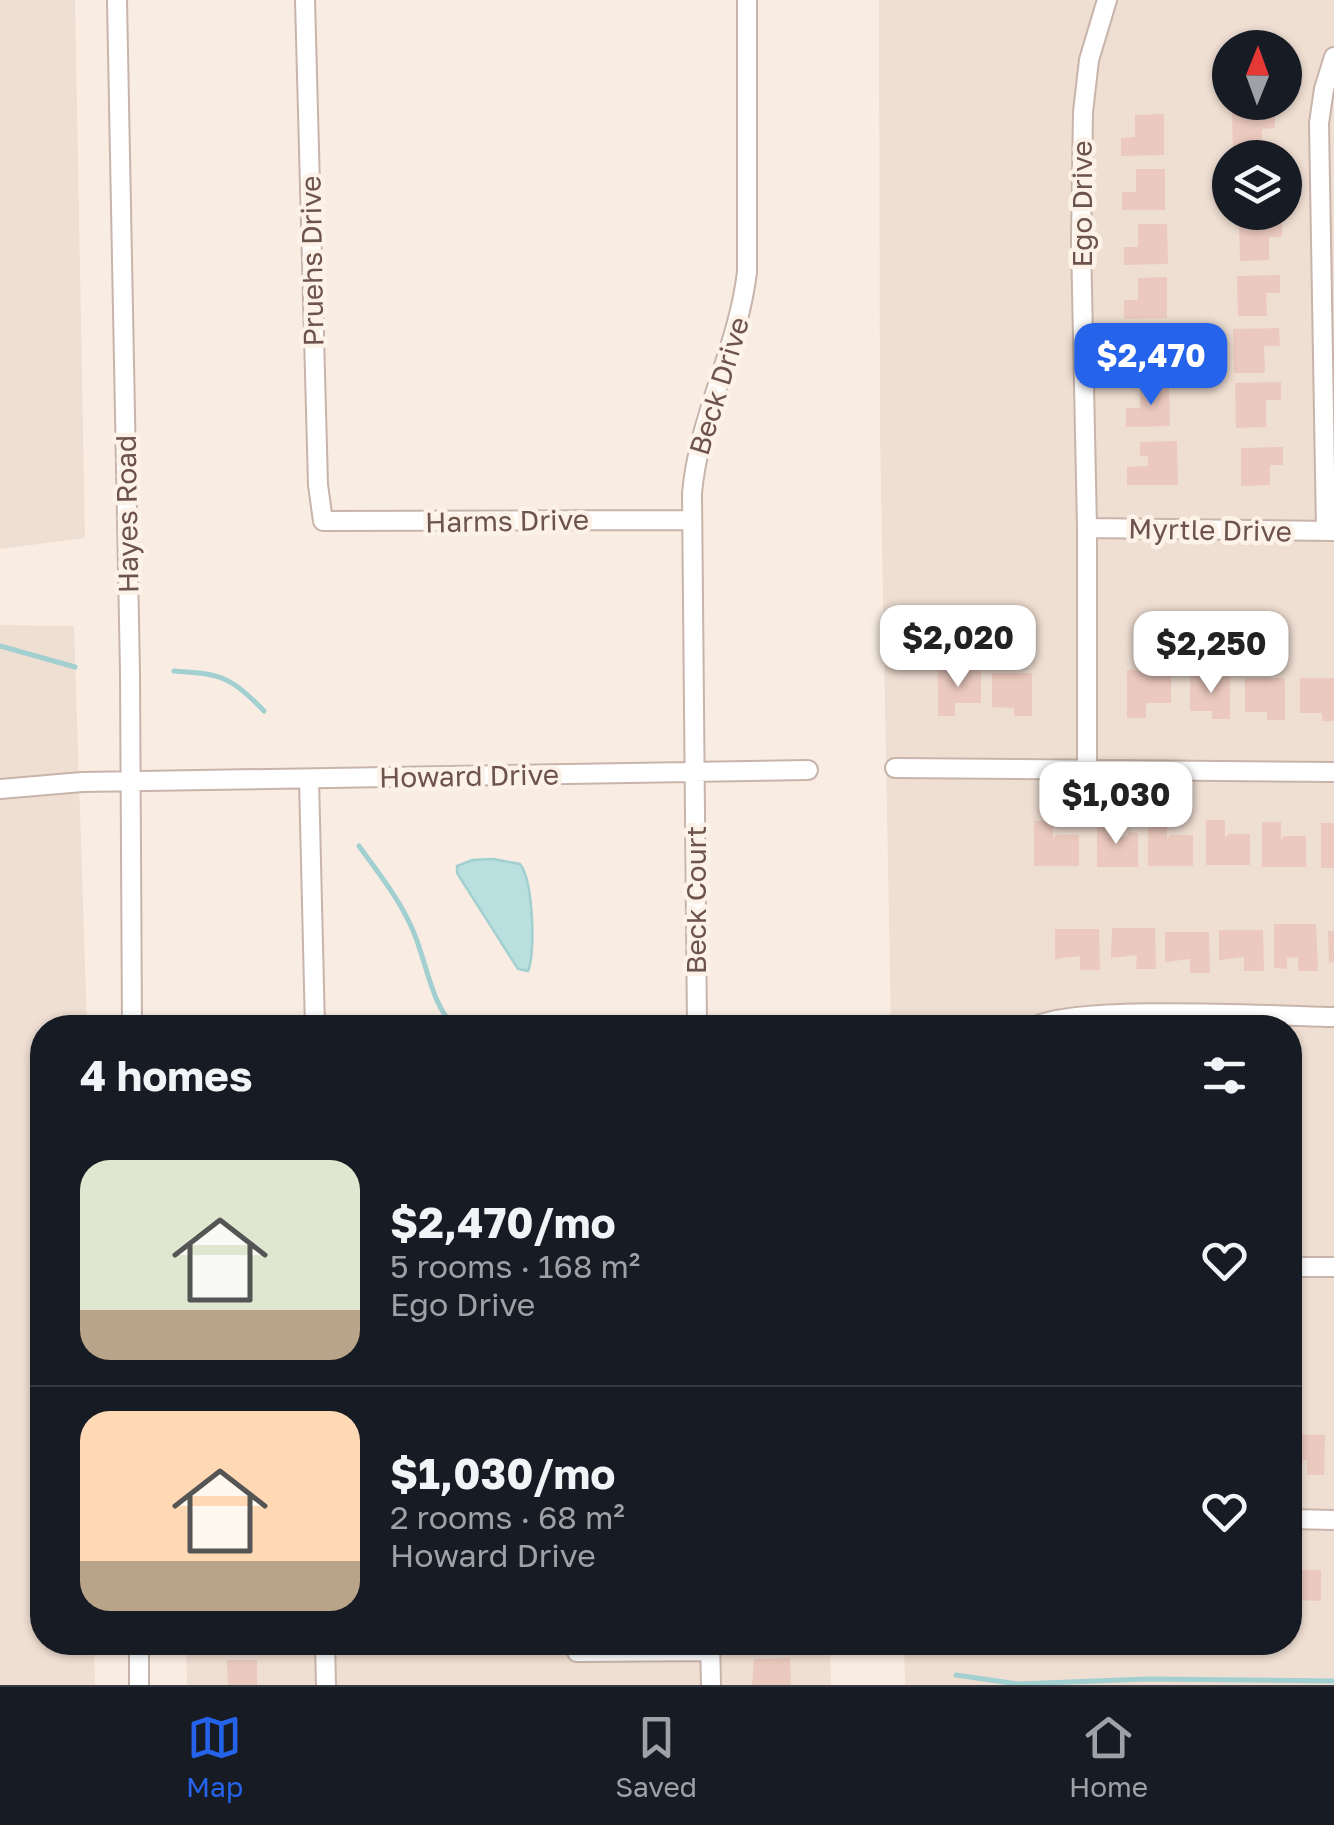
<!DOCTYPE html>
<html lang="en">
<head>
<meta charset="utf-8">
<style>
  :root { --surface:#171b24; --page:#20242c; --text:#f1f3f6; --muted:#9ea1a6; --line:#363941; --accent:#2563eb }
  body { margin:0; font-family:"Golos Text",sans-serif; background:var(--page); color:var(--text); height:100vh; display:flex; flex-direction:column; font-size:38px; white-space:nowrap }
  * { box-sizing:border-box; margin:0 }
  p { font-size:32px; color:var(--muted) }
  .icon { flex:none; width:55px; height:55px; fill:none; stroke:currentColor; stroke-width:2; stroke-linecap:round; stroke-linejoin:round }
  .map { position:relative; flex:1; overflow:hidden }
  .drawer { position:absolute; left:30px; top:1015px; width:1272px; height:640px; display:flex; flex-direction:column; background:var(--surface); border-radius:40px; box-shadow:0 2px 8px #0004 }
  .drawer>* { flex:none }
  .needle { width:65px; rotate:1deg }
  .buttons { position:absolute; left:1212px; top:30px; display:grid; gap:20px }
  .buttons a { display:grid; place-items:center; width:90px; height:90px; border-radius:50%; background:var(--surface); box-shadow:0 2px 8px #0004; font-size:50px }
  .price { position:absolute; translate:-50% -85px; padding:0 22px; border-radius:20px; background:#fff; color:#222; font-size:32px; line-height:65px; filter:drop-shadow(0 2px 5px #0008) }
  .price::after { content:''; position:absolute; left:50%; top:60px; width:30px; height:22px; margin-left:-15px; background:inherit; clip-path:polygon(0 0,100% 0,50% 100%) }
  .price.current { background:var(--accent); color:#fff }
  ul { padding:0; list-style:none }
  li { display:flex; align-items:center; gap:30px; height:250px; padding:0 50px }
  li+li { border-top:2px solid var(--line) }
  li span { display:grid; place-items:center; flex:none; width:280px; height:200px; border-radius:30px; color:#555 }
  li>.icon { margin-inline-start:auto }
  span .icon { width:120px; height:120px; fill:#fffc; stroke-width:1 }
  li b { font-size:42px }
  h2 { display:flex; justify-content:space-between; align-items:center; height:120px; padding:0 50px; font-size:42px }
  .menu { display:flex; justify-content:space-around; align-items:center; height:140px; border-top:2px solid var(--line); background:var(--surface); font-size:28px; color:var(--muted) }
  .menu a { display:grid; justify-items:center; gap:5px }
  .menu .current { color:var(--accent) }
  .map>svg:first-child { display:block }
  .residential { fill:#efded2; fill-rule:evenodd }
  .water { fill:#badfdf; stroke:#a2cfd0; stroke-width:2.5 }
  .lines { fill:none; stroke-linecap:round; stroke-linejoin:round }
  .stream { stroke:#a2cfd0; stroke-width:5 }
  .building { fill:#ebc9be }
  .minor-casing { stroke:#c8b4ab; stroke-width:22 }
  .minor { stroke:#fff; stroke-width:18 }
  .labels { text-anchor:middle; stroke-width:9; stroke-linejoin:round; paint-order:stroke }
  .street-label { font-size:28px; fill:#6d534c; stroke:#fcf2e8 }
</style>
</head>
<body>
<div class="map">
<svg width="1334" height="1685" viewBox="0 0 1334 1685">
  <rect width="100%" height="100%" fill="#f9ede3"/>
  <!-- residential -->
  <path class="residential" d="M0,0H75L85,538L0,549Z
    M879,0H1334V1685H905L904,1643L1290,1642V1028L891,1027L880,435ZM1230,48H1285V102H1230ZM1230,158H1285V212H1230Z
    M0,625L74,626L87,1027L42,1028V1642L94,1643L95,1685H0Z
    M186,1643H830L831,1685H187Z"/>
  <!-- water -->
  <path class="water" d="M493,859L520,864C533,880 536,953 528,971L518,969L457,873V866L472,860Z"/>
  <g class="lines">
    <!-- stream -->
    <path class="stream" d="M0,646L75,667
      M174,671C221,674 230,676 264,711
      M359,846C377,871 398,897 411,926C427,960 429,1001 455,1028
      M956,1675L1018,1684L1147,1679L1334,1681"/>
  </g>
  <!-- building -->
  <path class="building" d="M1275,111V128L1262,129V151L1233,152L1232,112Z
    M1164,114V155L1121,156V138L1135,137V115Z
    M1136,169H1165V210H1122V192H1136Z
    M1282,219V237H1269V260L1240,261L1239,220Z
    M1138,224H1167L1168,264L1124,265V247H1138Z
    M1280,275V293H1266L1267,316H1238L1237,276Z
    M1167,277V318L1124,319V300H1138V278Z
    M1279,328L1280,346H1264L1265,373H1234L1233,329Z
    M1139,331H1168L1169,372H1125V354H1140Z
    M1281,382V400H1266V427L1236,428L1235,383Z
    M1169,385L1170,426L1126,427V408H1140V386Z
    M1177,441L1178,485H1127V467L1148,466V456H1140V442Z
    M1283,447V465H1270V485L1241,486V448Z
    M938,670H981V703H955V716H938Z
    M1127,670H1171V703H1146V718H1127Z
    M992,673H1032V716H1014V708L992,707Z
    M1190,676L1230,677V719H1212V711H1190Z
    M1245,678H1285V720H1267V712H1245Z
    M1300,678H1334V721H1322V713H1300Z
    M1206,820H1225V838L1228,834H1250V865H1206Z
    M1034,821H1053V839L1056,835H1079V866H1034Z
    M1097,821H1116V839L1128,835V832L1138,833V867H1097Z
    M1148,821H1167V839L1170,835H1193V866H1148Z
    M1262,822H1281V840L1284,836H1306V867H1262Z
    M1321,823H1334V868H1321Z
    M1274,924H1316L1318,971H1298V957L1287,958V969L1274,968Z
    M1112,928H1155L1156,969H1136L1137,955L1111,958Z
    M1055,929H1099L1100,970H1080V956L1055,959Z
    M1219,930H1263L1264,971H1244V957L1219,960Z
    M1328,931H1334V962L1329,963Z
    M1165,932H1209L1210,973H1190V959L1165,962Z
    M1290,1434L1325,1435L1324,1475H1307V1460H1303L1302,1464H1290Z
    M1290,1561H1297V1570H1321V1601L1290,1600Z
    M235,1642H268V1649L235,1650Z
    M790,1658L791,1685H752L754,1659Z
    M227,1660H257V1685H228Z"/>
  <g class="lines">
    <defs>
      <path id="minor" d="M117,0L130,673L132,1028
        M305,0L318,485L323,521L692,520
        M1087,528L1334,531
        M1326,531L1319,123L1324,89L1334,57
        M895,768L1334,772
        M1087,770V528L1081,242L1083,112L1089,60L1107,0
        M309,779L315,1028
        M0,789L82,782L808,770
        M697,1028L692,493C699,416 738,348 747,272V0
        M1033,1028C1066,1004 1281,1016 1334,1017
        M1290,1267H1334
        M1290,1519L1334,1520
        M139,1642V1685
        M325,1642L326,1685
        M710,1642L711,1685
        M577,1652L710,1651"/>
    </defs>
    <!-- minor casing -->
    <use href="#minor" class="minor-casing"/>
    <!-- minor -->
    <use href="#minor" class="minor"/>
  </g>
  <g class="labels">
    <!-- street labels -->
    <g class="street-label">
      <text transform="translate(1082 204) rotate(-90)" y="10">Ego Drive</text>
      <text transform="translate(312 261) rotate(-91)" y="10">Pruehs Drive</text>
      <text transform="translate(719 386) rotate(-73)" y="10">Beck Drive</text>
      <text transform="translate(127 514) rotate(-91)" y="10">Hayes Road</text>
      <text transform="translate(507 521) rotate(-1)" y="10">Harms Drive</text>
      <text transform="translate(1210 530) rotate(1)" y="10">Myrtle Drive</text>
      <text transform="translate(469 776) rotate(-1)" y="10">Howard Drive</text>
      <text transform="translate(696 900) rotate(-90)" y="10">Beck Court</text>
    </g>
  </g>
</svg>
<div class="buttons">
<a><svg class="needle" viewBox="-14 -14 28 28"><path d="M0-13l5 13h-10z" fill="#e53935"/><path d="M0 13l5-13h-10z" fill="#9ea1a6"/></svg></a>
<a><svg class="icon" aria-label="layers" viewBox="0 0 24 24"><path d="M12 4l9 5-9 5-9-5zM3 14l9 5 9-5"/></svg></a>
</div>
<b class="price current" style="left:1151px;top:408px">$2,470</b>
<b class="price" style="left:958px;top:690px">$2,020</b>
<b class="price" style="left:1211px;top:696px">$2,250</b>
<b class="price" style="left:1116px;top:847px">$1,030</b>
<section class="drawer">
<h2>4 homes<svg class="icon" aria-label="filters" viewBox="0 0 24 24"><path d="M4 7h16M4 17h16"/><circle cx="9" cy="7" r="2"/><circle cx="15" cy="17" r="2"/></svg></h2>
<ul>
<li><span style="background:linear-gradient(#dfe7d0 75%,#b9a48a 0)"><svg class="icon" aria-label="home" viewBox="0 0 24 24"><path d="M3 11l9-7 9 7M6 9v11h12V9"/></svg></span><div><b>$2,470/mo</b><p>5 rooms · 168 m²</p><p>Ego Drive</p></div><svg class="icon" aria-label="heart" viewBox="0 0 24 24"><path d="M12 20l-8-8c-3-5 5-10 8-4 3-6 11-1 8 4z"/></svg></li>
<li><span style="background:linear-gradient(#ffd9b3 75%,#b9a48a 0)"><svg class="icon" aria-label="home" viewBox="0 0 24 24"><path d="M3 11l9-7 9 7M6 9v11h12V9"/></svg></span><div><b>$1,030/mo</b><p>2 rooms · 68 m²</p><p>Howard Drive</p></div><svg class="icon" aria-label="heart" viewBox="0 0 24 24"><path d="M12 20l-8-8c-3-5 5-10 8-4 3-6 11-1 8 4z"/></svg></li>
</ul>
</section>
</div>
<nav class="menu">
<a class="current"><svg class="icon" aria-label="map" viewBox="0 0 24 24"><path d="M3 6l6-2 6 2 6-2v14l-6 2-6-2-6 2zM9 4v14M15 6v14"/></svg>Map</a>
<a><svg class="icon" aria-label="saved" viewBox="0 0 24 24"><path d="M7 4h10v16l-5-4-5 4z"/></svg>Saved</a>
<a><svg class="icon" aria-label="home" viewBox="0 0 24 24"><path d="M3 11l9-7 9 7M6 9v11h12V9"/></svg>Home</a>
</nav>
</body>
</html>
